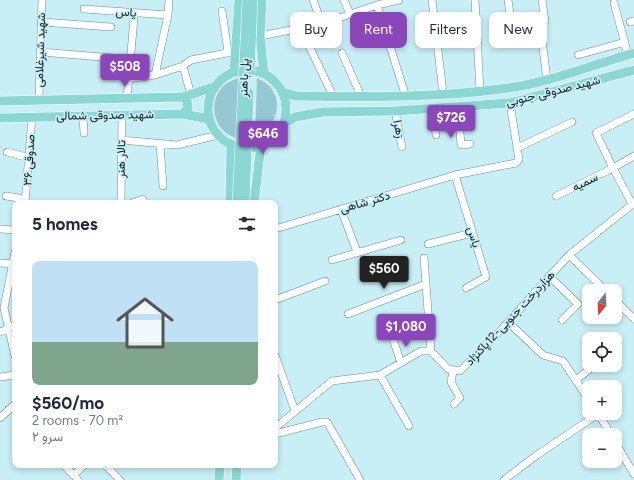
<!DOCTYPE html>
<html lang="en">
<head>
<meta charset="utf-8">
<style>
  :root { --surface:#fff; --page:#f6f6f7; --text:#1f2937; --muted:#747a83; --accent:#8a46ba }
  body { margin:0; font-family:Figtree,Vazirmatn,sans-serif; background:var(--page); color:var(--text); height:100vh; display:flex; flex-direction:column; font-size:15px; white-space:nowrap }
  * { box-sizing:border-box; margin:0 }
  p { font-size:13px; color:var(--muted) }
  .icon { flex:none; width:22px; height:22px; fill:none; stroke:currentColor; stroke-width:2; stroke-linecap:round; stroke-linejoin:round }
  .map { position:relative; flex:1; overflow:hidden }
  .drawer { position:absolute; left:12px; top:200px; width:266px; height:268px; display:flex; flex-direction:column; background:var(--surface); border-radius:8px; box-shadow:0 2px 6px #0003 }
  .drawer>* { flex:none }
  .guide { position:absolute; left:290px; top:12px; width:284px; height:36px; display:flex; gap:8px }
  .needle { width:26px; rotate:198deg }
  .tools { position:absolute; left:582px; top:284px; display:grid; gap:8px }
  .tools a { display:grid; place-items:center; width:40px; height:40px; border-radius:8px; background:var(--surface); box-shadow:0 2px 6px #0003; font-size:20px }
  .price { position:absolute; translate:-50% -34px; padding:0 9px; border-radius:4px; background:var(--accent); color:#fff; font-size:13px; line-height:26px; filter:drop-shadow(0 1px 2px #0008) }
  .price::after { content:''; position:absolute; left:50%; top:24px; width:12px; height:9px; margin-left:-6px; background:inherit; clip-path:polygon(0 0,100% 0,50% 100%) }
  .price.current { background:#222; color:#fff }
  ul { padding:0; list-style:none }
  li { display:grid; align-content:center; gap:8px; height:212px; padding:0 20px }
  li span { display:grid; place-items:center; height:124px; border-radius:8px; color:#555 }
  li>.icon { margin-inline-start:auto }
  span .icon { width:72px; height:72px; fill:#fffc; stroke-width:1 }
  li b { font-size:17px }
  h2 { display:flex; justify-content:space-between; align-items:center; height:48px; padding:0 20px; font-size:17px }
  .pill { padding:0 14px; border-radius:8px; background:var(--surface); box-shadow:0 2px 6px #0003; font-size:14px; line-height:36px }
  .pill.current { background:var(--accent); color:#fff }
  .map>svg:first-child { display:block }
  .green { fill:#95c8d3 }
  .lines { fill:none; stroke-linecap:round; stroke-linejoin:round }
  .minor-casing { stroke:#698d94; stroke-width:8 }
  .major-casing { stroke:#fff; stroke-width:10 }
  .minor { stroke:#fff; stroke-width:7 }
  .major { stroke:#8bd7d4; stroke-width:9 }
  .major-bridge-casing { stroke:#fff; stroke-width:10; stroke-linecap:butt }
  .major-bridge { stroke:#8bd7d4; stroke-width:9 }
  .labels { text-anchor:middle; stroke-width:3.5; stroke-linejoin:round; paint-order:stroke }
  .street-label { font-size:12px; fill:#101e21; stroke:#c8eef6 }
</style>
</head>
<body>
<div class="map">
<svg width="634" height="480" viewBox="0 0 634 480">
  <rect width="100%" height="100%" fill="#c8eef6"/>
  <!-- green -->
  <path class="green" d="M241,77L236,138C232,136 226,134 223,130C210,117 212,94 226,84C230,81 236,79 241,77Z
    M257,78C261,80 267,83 270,87C286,107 272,129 255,140Z"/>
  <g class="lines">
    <defs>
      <path id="minor" d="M313,0L322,24
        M344,0L350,14
        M432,0L443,93
        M475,0L480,90
        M508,0L512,28
        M542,0L545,21
        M614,3L628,55
        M377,5L406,97
        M84,9L168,15
        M222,11L228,52
        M42,22L111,27
        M630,22L634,21
        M301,29L333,96
        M260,36L322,24L377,5L399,0
        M542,40L547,80
        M41,52L113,58
        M342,53L361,96
        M578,55L625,42
        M183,66L191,95
        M155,75L168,15L169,0
        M128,79L155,75L183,66L191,60L237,51
        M127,98L134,18
        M39,99L42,0
        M458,107L461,145L470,144
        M434,109L436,135
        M395,111L402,147
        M83,116L84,133
        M121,140L177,145L218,135
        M160,144L163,186
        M517,148L572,122
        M7,152L30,158
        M455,175L486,277L466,288
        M6,196L25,199
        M556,196L613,168L596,133L634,114
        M25,203L32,117
        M121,203L122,115
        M132,203L143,199
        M632,204L613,168L634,156
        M341,209L357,252
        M0,229L15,230
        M275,229L455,175L516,163L519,160L510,103
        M428,244L472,233
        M15,252L4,308L15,356
        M569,255L606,291
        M424,258L431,351
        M332,260L401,240
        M0,263L13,264
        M549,276L578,304L562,320
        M275,300L325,281
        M615,300L634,319
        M348,314L426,284
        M508,322L543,355L563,361L589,400
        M0,332L15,325
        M393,339L401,363
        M275,355L295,411
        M453,371L451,382L460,398L454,404
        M380,375L409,426
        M0,377L15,375
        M576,380L595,365
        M598,413L611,435
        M0,418L15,404
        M275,428L332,381L380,375L421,351H431L448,369L460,371L501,330L569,255L634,203
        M275,434L322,422H327L360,480
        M615,442L634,474
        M64,465L78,480
        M105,465L120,480
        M74,475L84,465
        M504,480L537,455L598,414"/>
      <path id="major" d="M262,0L260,36L264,74
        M208 109a39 39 0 1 1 78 0a39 39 0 1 1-78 0Z
        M234,72L239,0
        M282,92L296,96C366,97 438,98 508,88C551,82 592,65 634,53
        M183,97L187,101L188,108L183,114
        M0,101L183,97L214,87
        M0,118L183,114L209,119
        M282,125L295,117L323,112L395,111L510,103L634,70
        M230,203L231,144
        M254,203L261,145
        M219,480L220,465
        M236,480L237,465"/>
    </defs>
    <!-- minor casing -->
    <use href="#minor" class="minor-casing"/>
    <!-- major casing -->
    <use href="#major" class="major-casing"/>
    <!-- minor -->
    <use href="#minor" class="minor"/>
    <!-- major -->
    <use href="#major" class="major"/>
    <defs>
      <path id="major-bridge" d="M250,72L253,0
        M237,203L247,0
        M245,203L249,93"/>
    </defs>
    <!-- major-bridge casing -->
    <use href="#major-bridge" class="major-bridge-casing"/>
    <!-- major-bridge -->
    <use href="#major-bridge" class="major-bridge"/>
  </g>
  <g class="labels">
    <!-- street labels -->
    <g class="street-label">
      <text transform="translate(126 12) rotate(4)" y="4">یاس</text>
      <text transform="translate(40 50) rotate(-88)" y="4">شهید شیرغلامی</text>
      <text transform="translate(244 78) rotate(-88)" y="4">پل باهنر</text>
      <text transform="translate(553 91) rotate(-14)" y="4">شهید صدوقی جنوبی</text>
      <text transform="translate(105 115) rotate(-1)" y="4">شهید صدوقی شمالی</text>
      <text transform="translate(399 129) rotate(78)" y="4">زهرا</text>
      <text transform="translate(121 159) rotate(-89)" y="4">تالار هنر</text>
      <text transform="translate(29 160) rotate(-86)" y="4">صدوقی ۳۶</text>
      <text transform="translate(585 182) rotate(-26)" y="4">سمیه</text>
      <text transform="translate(365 202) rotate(-16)" y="4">دکتر شاهی</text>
      <text transform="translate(474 237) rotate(73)" y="4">یاس</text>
      <text transform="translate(510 318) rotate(-47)" y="4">هزاردرخت جنوبی-12پاکنژاد</text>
    </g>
  </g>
</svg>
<div class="tools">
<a><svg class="needle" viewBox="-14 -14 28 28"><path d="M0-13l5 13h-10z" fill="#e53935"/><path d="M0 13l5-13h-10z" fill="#747a83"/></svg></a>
<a><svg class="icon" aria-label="locate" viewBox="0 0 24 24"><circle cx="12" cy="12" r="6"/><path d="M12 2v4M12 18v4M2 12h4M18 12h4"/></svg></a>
<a>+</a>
<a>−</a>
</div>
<b class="price" style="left:125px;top:88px">$508</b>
<b class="price" style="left:451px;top:139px">$726</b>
<b class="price" style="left:263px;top:155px">$646</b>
<b class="price current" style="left:384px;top:290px">$560</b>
<b class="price" style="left:406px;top:348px">$1,080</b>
<div class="guide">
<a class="pill">Buy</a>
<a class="pill current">Rent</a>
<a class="pill">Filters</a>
<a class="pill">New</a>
</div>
<section class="drawer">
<h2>5 homes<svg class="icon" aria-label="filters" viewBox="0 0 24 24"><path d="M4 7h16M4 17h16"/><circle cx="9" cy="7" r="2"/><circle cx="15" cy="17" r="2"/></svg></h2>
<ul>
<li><span style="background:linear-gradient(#bfe0f5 65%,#7fa58c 0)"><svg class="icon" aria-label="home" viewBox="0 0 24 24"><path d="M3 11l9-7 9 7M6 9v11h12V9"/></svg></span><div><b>$560/mo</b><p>2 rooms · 70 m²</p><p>سرو ۲</p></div></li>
</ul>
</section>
</div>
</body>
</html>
